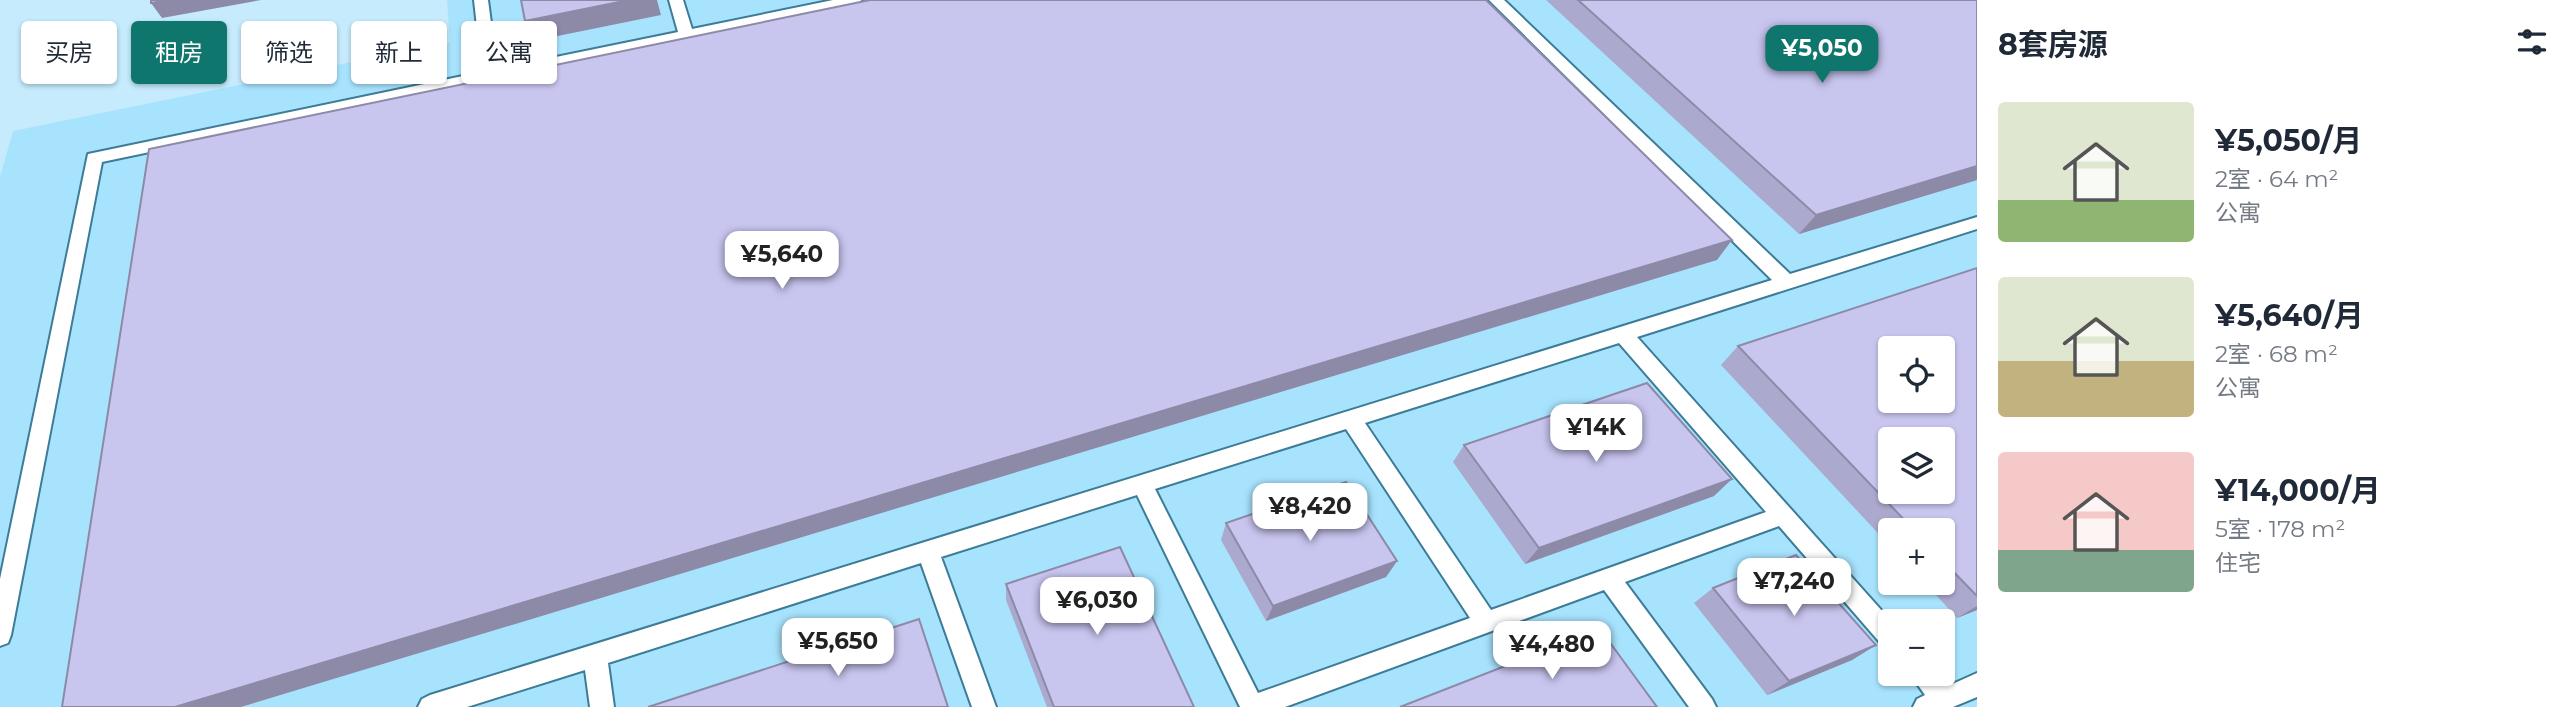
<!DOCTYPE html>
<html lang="zh">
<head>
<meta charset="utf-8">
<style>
  :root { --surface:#fff; --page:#f2f2f3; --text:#1f2937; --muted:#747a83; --accent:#0f766e }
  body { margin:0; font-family:Montserrat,"Noto Sans SC",sans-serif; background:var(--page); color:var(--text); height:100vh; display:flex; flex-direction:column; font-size:26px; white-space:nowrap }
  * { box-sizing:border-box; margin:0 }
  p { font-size:23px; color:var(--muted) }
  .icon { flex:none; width:38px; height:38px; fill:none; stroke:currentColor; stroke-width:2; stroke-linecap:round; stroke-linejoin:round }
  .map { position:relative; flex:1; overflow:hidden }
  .details { display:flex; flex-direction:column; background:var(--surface); width:595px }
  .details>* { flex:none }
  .banner { position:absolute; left:21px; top:21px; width:665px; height:63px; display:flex; gap:14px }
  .tools { position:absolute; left:1878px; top:336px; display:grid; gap:14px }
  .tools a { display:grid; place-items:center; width:77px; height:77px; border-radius:7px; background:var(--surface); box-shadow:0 2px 5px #0004; font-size:35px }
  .price { position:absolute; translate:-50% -60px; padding:0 16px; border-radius:14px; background:#fff; color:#222; font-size:23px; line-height:46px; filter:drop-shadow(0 2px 4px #0008) }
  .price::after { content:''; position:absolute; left:50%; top:42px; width:21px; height:16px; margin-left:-10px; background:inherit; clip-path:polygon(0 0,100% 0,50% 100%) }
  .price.current { background:var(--accent); color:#fff }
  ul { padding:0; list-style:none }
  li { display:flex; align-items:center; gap:21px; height:175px; padding:0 21px }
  li span { display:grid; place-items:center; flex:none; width:196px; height:140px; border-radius:7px; color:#555 }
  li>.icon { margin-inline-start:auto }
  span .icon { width:84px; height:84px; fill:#fffc; stroke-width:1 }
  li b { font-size:30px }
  h2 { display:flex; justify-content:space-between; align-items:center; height:84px; padding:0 21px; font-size:30px }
  .chip { padding:0 24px; border-radius:7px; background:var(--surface); box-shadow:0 2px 5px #0004; font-size:24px; line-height:63px }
  .chip.current { background:var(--accent); color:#fff }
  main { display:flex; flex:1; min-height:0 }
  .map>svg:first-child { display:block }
  .built { fill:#a8e3fe; fill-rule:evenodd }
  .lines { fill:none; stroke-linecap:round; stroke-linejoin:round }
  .service-casing { stroke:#3c7c97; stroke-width:4 }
  .service { fill:#fff; fill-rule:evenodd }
  .wall { fill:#aca9ce }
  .shaded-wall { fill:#8c8aa7 }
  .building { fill:#c8c5ef; stroke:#8c8aa7; stroke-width:2; fill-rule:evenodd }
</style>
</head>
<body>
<main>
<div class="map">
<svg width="1977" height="707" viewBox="0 0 1977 707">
  <rect width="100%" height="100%" fill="#c5ebfd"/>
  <!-- built -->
  <path class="built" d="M447,0H1977V707H0V177L13,131L450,42ZM1890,348H1942V401H1890ZM1890,439H1942V492H1890ZM1890,530H1942V583H1890ZM1890,621H1942V674H1890Z"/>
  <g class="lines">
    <defs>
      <path id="service" d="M474,0H488L497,69L678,32L669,0H683L692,29L833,0H862L855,4L102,162L11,635L8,643L0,646V579L88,154L482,72Z
        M1489,0H1504L1790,274L1977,217V229L1637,337L1891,621L1890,648L1882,645L1779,526L1625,582L1712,699L1716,707H1689L1604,590L1285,707H1240L1137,495L941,557L996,707H972L921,563L608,663L614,707H590L585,670L467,707H418L422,699L430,695L1772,280ZM1619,343L1766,512L1491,610L1365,423ZM1346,429L1470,618L1258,693L1155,489Z
        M1977,673V697L1953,707H1913L1917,699L1925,695L1910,674H1937L1948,686Z"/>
    </defs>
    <!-- service casing -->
    <use href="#service" class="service-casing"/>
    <!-- service -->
    <use href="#service" class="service"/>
  </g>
  <!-- wall -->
  <path class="wall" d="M1546,0H1977V180L1799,234Z
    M1977,268V610L1957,618L1925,583H1942V530H1890V546L1721,365L1738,346Z
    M1464,445L1714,496L1525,564L1453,462Z
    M1226,523L1397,561L1386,577L1266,621L1221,540Z
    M1006,584L1194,707H1047L1006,600Z
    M1713,588L1876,645L1852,660L1767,695L1694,603Z"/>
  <!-- shaded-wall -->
  <path class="shaded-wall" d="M169,0H261L162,18L151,3Z
    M629,0H657L661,15L533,41L525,21Z
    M1977,166V180L1799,234L1816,215Z
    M1732,240L1717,260L241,707H175Z
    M1732,479L1714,496L1525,564L1539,548Z
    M1397,561L1386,577L1266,621L1273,606Z
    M1977,606V610L1957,618Z
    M1876,645L1852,660L1767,695L1789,681Z"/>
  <!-- building -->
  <path class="building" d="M151,0H169L151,3Z
    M521,0H629L525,21Z
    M870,0H1486L1732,240L175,707H62L149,149Z
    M1578,0H1977V166L1816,215Z
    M1977,268V596L1942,560V530H1914L1738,346ZM1890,348H1942V401H1890ZM1890,439H1942V492H1890Z
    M1647,383L1732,479L1539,548L1464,445Z
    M1346,482L1397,561L1273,606L1226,523Z
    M1120,547L1194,707H1054L1006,584Z
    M1796,555L1876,645L1789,681L1713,588Z
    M919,619L948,707H648Z
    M1600,629L1657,707H1400Z"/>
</svg>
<div class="tools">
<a><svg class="icon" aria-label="locate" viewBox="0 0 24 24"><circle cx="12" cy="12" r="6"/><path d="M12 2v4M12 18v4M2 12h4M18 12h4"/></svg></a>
<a><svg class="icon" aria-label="layers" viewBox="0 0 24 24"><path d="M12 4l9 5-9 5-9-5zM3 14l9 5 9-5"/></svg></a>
<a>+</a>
<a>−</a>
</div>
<b class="price current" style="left:1822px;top:85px">¥5,050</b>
<b class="price" style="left:782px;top:291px">¥5,640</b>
<b class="price" style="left:1596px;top:464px">¥14K</b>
<b class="price" style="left:1310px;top:543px">¥8,420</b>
<b class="price" style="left:1794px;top:618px">¥7,240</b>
<b class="price" style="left:1097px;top:637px">¥6,030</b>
<b class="price" style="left:838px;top:678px">¥5,650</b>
<b class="price" style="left:1552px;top:681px">¥4,480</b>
<div class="banner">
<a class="chip">买房</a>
<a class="chip current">租房</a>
<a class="chip">筛选</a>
<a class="chip">新上</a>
<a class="chip">公寓</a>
</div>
</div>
<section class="details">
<h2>8套房源<svg class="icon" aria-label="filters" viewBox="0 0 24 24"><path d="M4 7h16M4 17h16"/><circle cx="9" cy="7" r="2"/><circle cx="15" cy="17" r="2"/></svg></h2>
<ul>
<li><span style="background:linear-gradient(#dfe7d0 70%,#8fb573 0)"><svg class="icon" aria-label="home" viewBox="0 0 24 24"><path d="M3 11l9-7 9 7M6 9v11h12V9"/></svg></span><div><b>¥5,050/月</b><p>2室 · 64 m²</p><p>公寓</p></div></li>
<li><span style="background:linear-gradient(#dfe7d0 60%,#c2b280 0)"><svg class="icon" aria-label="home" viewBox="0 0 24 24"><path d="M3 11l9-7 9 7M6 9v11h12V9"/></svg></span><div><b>¥5,640/月</b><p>2室 · 68 m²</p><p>公寓</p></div></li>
<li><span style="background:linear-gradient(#f6c9c9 70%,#7fa58c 0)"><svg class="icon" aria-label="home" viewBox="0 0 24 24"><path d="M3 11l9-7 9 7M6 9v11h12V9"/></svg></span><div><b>¥14,000/月</b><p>5室 · 178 m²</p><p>住宅</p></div></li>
</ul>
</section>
</main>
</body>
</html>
